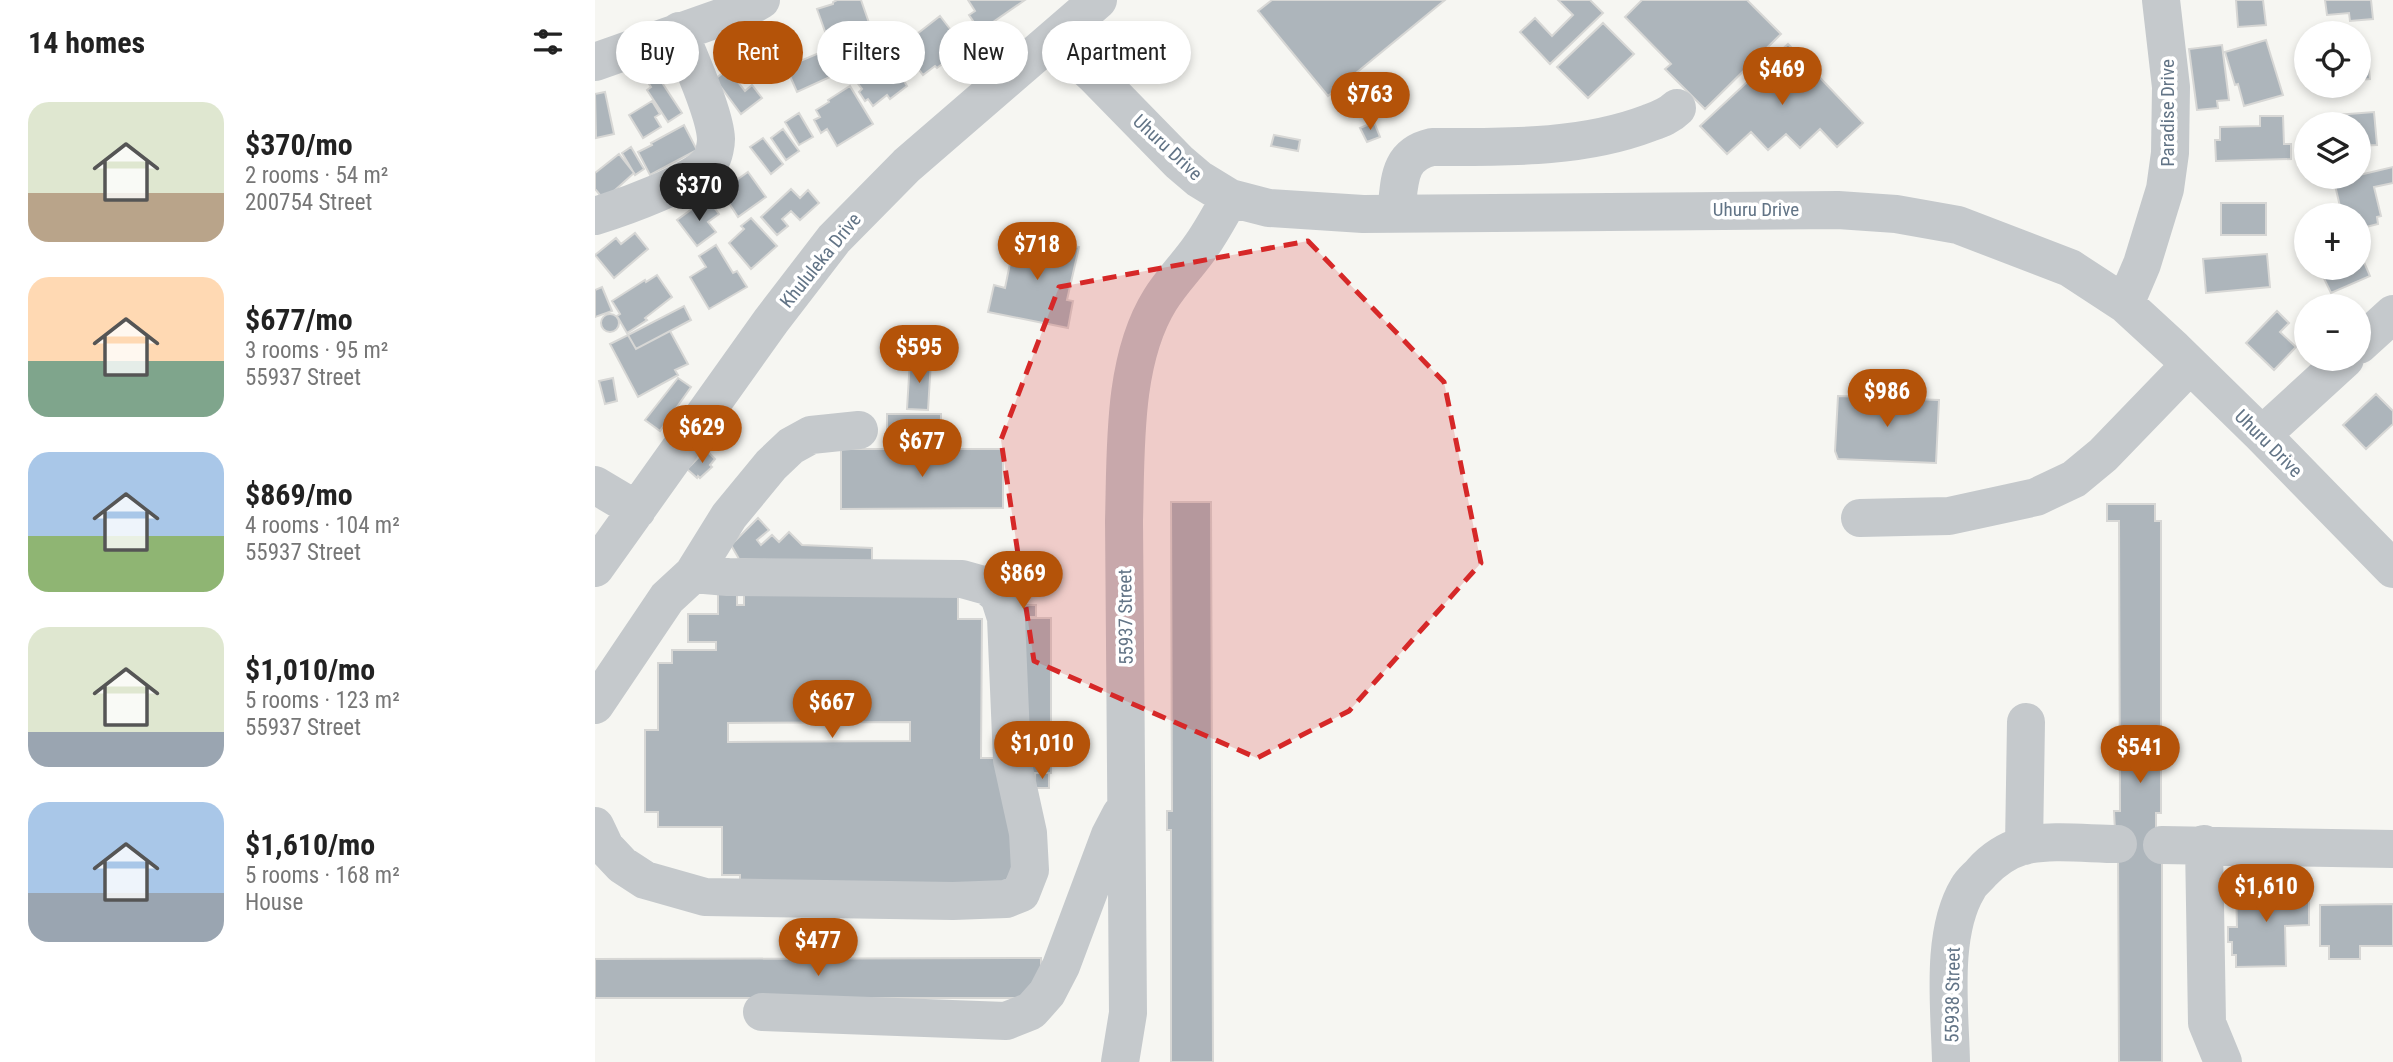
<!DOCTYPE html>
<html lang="en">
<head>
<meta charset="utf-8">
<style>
  :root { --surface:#fff; --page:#f6f6f6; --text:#222; --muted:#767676; --accent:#b45309 }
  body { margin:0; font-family:"Roboto Condensed",sans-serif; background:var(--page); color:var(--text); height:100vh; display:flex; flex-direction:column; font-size:26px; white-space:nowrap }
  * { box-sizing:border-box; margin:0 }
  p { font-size:23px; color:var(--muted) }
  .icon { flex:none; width:38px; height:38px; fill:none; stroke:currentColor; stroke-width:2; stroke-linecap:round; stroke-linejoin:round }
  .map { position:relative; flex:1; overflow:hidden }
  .sheet { display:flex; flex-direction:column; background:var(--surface); width:595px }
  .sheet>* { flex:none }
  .hud { position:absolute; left:21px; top:21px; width:665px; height:63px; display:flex; gap:14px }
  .controls { position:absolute; left:1699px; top:21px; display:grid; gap:14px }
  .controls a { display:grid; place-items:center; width:77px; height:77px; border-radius:50%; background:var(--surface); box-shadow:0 4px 10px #0003; font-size:35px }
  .price { position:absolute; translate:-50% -60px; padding:0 16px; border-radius:24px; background:var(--accent); color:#fff; font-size:23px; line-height:46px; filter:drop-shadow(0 2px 4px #0008) }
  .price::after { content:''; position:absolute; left:50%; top:42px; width:21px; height:16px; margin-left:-10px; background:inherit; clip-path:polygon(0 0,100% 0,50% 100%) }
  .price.on { background:#222; color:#fff }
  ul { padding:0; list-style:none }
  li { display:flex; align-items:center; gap:21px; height:175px; padding:0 28px }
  li span { display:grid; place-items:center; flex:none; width:196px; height:140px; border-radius:21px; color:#555 }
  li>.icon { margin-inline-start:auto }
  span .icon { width:84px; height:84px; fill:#fffc; stroke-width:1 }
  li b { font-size:30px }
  h2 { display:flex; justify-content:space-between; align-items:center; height:84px; padding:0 28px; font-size:30px }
  .tag { padding:0 24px; border-radius:32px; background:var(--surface); box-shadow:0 4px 10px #0003; font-size:24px; line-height:63px }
  .tag.on { background:var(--accent); color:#fff }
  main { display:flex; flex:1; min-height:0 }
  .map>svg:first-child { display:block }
  .building { fill:#adb5bb; stroke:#d7d7d5; stroke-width:2; fill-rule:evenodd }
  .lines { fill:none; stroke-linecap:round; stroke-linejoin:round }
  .minor { stroke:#c5c9cc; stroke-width:38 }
  .marked { fill:#d62828; fill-opacity:0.2; stroke:#d62828; stroke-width:5; stroke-dasharray:14 9; stroke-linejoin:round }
  .labels { text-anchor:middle; stroke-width:7; stroke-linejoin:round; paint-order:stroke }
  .street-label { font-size:19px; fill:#627486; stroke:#fff }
</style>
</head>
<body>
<main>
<section class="sheet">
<h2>14 homes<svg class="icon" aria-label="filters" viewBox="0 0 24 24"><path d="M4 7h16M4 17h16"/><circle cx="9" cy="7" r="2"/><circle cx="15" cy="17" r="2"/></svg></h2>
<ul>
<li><span style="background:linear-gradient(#dfe7d0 65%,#b9a48a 0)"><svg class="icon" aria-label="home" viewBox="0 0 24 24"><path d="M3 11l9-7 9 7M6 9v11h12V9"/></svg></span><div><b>$370/mo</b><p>2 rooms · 54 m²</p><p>200754 Street</p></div></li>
<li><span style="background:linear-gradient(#ffd9b3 60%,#7fa58c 0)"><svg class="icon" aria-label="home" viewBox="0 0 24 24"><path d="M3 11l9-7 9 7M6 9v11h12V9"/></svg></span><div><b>$677/mo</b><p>3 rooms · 95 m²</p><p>55937 Street</p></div></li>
<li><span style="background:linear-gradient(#a9c7e8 60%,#8fb573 0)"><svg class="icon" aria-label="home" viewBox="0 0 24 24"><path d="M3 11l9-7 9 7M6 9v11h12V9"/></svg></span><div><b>$869/mo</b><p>4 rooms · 104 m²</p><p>55937 Street</p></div></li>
<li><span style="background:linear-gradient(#dfe7d0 75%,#9aa5b1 0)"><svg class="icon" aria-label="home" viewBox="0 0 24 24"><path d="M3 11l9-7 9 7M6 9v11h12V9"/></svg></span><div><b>$1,010/mo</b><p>5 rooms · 123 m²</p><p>55937 Street</p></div></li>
<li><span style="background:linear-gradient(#a9c7e8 65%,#9aa5b1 0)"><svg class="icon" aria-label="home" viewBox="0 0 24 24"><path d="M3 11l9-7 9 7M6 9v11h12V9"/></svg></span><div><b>$1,610/mo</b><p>5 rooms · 168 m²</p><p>House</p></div></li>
</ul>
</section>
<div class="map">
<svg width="1798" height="1062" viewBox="0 0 1798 1062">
  <rect width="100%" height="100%" fill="#f6f6f2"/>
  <!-- building -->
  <path class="building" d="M242,0H266L280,40L267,44L269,49L247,57L244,52L238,54L222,9L238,4V2Z
    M430,0L385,31L374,15L380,11L373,0Z
    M677,0H850L733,96L663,11Z
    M963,0H995L1008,13L955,64L925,32L940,18L957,36L978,15Z
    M1047,0H1152L1186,34L1110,109L1070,69L1076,64L1030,17Z
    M1641,0H1668L1671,25L1643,27Z
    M1730,0H1776L1778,19L1755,21L1754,13L1732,15Z
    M345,16L369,47L342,68L340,66L328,75L301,39L313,30L318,37Z
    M1008,23L1039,54L993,98L962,67Z
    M1671,40L1688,95L1649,106L1643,84L1640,85L1630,52Z
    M1193,44L1268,123L1242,147L1225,129L1205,148L1191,134L1173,150L1156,132L1132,154L1105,126Z
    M1627,45L1634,100L1622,101L1623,108L1602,110L1594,49Z
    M285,49L293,60L304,52L320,74L309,81L312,86L295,99L292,95L278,106L273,99L270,101L264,92L267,89L254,72Z
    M224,53L235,77L202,92L191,67Z
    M1773,59L1775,79L1764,80V61Z
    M133,69L150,91L157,85L167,98L146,114L120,79Z
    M62,75L87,113L73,122L52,90L56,87L52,81Z
    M255,86L278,124L242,146L232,129L226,133L219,120L225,117L221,110L234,102L233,100Z
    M10,92L19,134L1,138L0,94Z
    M57,101L65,114L60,117L66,127L48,138L34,115Z
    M1779,112L1782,145L1764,146V124H1729L1728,116Z
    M204,113L218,137L204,145L190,122Z
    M1665,116H1688L1689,144H1696V159L1621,161L1620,140H1625V127L1665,126Z
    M779,122L785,137L772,142L765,128Z
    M89,125L102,150L55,175L43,152L57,145L56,143Z
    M188,129L204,151L191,160L176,138Z
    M679,135L705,140L703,151L676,146Z
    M168,138L188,164L176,174L155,147Z
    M36,147L49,169L40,175L27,153Z
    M24,154L39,173L9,200L0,189V173Z
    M1798,167V183L1779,187L1786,216L1782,217L1783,224L1767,228L1764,215H1747L1739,181Z
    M153,172L171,197L143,217L130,197L124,201L116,191L129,182L133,186Z
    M196,189L205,198L213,190L224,203L205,220L196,211L187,219L193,226L182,235L166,217Z
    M115,202L124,214L113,222L121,232L102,246L82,220L105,203L108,208Z
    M1626,203H1671V235H1626Z
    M156,218L182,246L156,269L134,243L149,229L146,226Z
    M40,233L53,249L19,278L0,255L21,238L26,244Z
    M421,234L484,247L472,300L478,301L473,328L393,312L399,285L410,288Z
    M121,245L138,273L142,271L152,287L114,309L95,277L111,267L104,256Z
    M1765,253L1775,276L1736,293L1724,268H1764Z
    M1672,254L1675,287L1611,293L1608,259Z
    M62,275L77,297L50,318L52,320L32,333L22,316L25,314L17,301L50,280L51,282Z
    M7,287L17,311L0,317V290Z
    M89,306L96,320L41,349L33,335Z
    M1682,311L1694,323L1685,332L1701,347L1679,370L1651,343Z
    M6 323a9 9 0 1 1 18 0a9 9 0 1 1-18 0Z
    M75,331L93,364L80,370L83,375L43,397L15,344L33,335L41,349Z
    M315,360L336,361L333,410L312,409Z
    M18,378L22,401L10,404L4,381Z
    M83,378L96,387L65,431L50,420Z
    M1781,394L1798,411V424L1771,449L1748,425Z
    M1243,396L1344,400L1341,463L1243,459L1240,451Z
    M292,414H346V445H292Z
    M246,449H408V508L246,509Z
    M111,450L120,459L115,465L117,467L105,478L103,476L102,478L92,469Z
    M576,502H616L618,1062H576V830H572V811H577Z
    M1512,504H1560V521H1566V813H1561V828H1567V1062H1524L1523,844L1520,831L1519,811H1525L1524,521H1512Z
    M163,518L174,530L162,540L166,545L177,535L184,542L194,532L207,545L277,548V564L144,559L136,545Z
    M149,583L363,593V619H387L386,758H404L420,863L410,884L145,883V875H127V827H63V812H50V730H63V663H77V650H121V642H93V614H123V593H142V605H149ZM315,722V741L133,742V723Z
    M415,605H441V617H415Z
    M427,618H456V773H427Z
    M440,773H454V788H439Z
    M1714,888V925L1690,926L1691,966L1641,967V955H1637V942H1633V927H1642L1641,889Z
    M1798,904V946H1765V959H1734V946H1725V905Z
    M446,958V993L429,998H0V959Z"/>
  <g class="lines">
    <!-- minor -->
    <path class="minor" d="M460,39L499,75L584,162L604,179L635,198L674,208L768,214L1243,210L1301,214L1363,225L1475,268L1530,304L1579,349L1667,435L1798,569
      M0,62L150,9L166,0
      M801,213C805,182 802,155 837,147C910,147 986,149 1054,123C1065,119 1074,116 1082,108
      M0,216C26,208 101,182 116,160C119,156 121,144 121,139C120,113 94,58 84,31
      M1530,304L1547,264L1570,189L1575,153L1576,87L1566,0
      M1764,345L1798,314
      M1667,435L1750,359
      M0,485L42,510
      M1265,518L1354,516L1441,497L1479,479L1508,455L1594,366
      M0,568L176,321L239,239L312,165L503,0
      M0,705L72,598L98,574L134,516L176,465L196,446L216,435L264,430
      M0,826L10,847L27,865L50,880L110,897L358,901L411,899L426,893L435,870L433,833L417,760L411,618L404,596L392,586L367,579L133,577L98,574
      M1609,844L1612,1023L1628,1062
      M1567,845L1798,849
      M1429,846L1431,722
      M167,1012L411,1021L436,1011L452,993L466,966L515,835L526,814
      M525,1062L533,1013L529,521C531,451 527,361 565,300C576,282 592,266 604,249C616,233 625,215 635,198
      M1356,1062C1355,1010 1345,934 1373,888C1376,882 1383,877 1387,872C1398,860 1411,851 1427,846C1457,839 1493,844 1523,844"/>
  </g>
  <!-- marked area -->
  <path class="marked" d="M713,241L849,382L886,563L754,711L662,758L439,661L406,440L464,287Z"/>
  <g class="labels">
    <!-- street labels -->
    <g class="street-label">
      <text transform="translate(1572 113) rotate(-90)" y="7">Paradise Drive</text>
      <text transform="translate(573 147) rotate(43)" y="7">Uhuru Drive</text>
      <text x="1161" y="216">Uhuru Drive</text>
      <text transform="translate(225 260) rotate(-51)" y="7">Khululeka Drive</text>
      <text transform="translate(1674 443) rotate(45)" y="7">Uhuru Drive</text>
      <text transform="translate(530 617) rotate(-91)" y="7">55937 Street</text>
      <text transform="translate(1357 995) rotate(-89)" y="7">55938 Street</text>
    </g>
  </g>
</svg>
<div class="controls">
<a><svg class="icon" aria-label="locate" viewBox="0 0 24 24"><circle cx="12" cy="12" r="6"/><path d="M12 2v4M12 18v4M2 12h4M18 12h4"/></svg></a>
<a><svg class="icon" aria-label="layers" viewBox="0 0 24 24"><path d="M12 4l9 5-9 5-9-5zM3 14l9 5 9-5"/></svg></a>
<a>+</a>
<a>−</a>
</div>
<b class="price" style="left:1187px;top:107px">$469</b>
<b class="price" style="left:775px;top:132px">$763</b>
<b class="price on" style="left:104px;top:223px">$370</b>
<b class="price" style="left:442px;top:282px">$718</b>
<b class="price" style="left:324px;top:385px">$595</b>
<b class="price" style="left:1292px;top:429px">$986</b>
<b class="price" style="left:107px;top:465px">$629</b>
<b class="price" style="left:327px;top:479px">$677</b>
<b class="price" style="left:428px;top:611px">$869</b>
<b class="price" style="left:237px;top:740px">$667</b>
<b class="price" style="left:447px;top:781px">$1,010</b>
<b class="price" style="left:1545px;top:785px">$541</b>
<b class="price" style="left:1671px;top:924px">$1,610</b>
<b class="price" style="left:223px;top:978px">$477</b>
<div class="hud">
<a class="tag">Buy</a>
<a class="tag on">Rent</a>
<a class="tag">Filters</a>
<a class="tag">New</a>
<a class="tag">Apartment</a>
</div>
</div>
</main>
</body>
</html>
